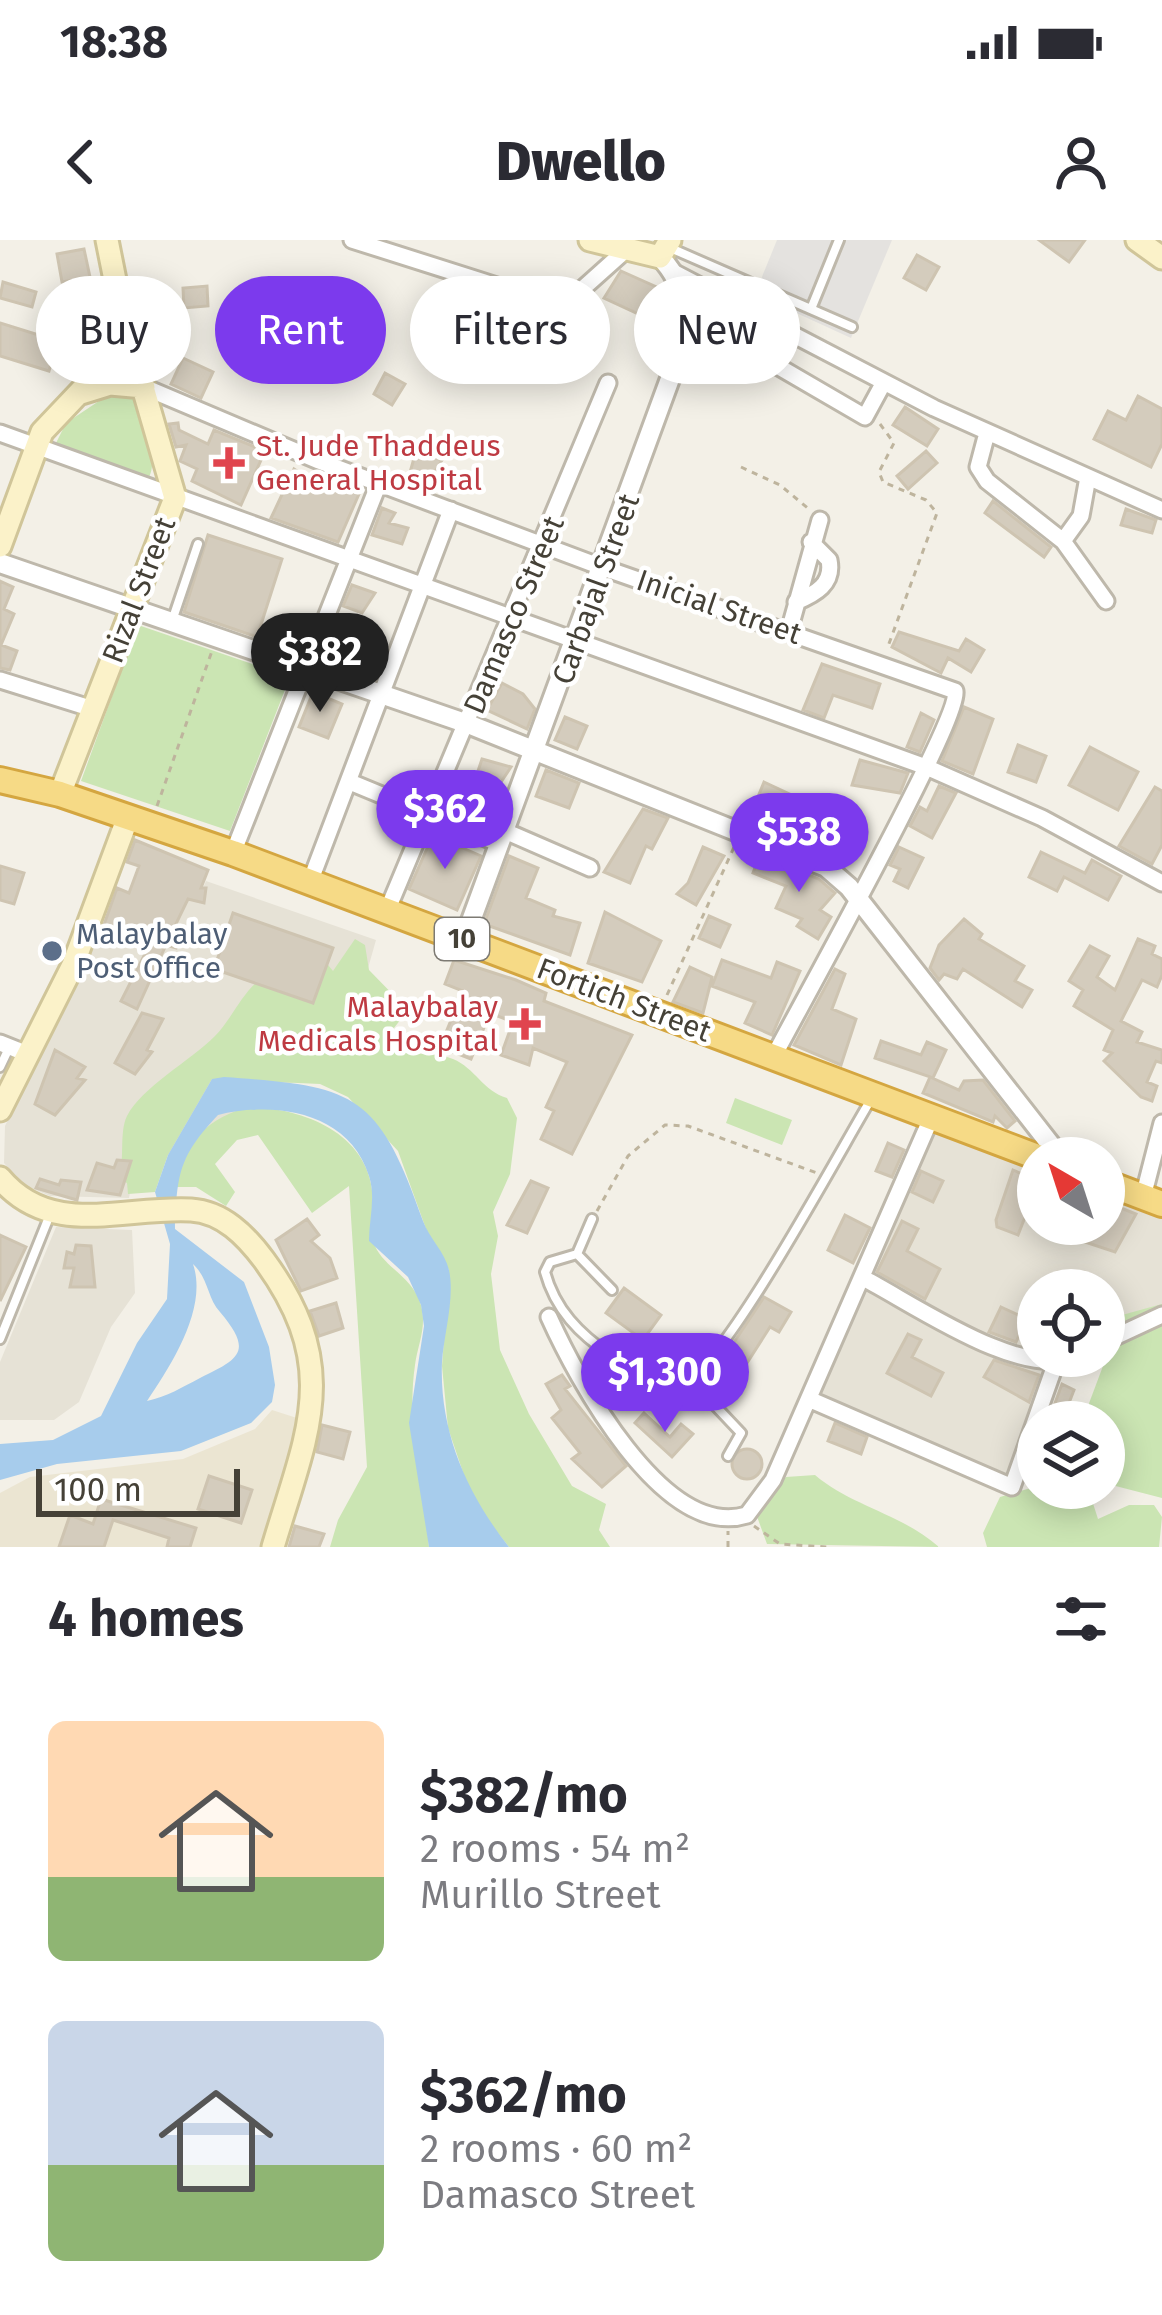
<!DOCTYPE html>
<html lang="en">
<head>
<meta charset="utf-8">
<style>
  :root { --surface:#fff; --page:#f2f2f3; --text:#2b2b33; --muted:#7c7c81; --accent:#7c3aed }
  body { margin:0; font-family:"Fira Sans",sans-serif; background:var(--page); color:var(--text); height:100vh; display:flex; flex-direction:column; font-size:45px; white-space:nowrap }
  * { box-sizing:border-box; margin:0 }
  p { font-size:39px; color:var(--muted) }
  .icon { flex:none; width:66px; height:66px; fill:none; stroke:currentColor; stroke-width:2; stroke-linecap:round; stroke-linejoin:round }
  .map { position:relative; height:1307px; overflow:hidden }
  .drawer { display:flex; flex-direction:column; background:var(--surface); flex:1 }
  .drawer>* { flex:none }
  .banner { position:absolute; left:36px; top:36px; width:1092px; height:108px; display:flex; gap:24px }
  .needle { width:78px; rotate:321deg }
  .fabs { position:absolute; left:1017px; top:897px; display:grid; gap:24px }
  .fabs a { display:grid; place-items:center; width:108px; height:108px; border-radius:50%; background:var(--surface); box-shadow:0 6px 30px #0003; font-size:60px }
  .scale { position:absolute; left:36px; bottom:30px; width:204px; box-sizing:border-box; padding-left:12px; border:6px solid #454137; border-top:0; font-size:33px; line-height:42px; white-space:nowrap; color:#454137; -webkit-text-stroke:9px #fff; paint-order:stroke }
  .price { position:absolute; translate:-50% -102px; padding:0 27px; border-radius:42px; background:var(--accent); color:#fff; font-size:39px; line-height:78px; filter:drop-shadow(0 3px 6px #0008) }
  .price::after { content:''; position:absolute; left:50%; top:72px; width:36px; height:27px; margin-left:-18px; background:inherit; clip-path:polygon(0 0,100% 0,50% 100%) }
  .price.selected { background:#222; color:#fff }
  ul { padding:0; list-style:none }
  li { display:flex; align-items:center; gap:36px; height:300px; padding:0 48px }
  li span { display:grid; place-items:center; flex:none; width:336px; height:240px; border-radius:18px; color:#555 }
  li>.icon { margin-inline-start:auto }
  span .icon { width:144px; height:144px; fill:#fffc; stroke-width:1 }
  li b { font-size:51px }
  h2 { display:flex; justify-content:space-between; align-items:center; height:144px; padding:0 48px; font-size:51px }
  .chip { padding:0 42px; border-radius:54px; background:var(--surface); box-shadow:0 6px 30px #0003; font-size:42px; line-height:108px }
  .chip.selected { background:var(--accent); color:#fff }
  .status { display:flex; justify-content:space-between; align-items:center; height:84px; padding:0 60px; background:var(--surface); direction:ltr }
  .status svg { height:33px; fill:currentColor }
  header { display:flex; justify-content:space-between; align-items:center; height:156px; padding:0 48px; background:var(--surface); font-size:54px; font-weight:800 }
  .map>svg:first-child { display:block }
  .residential { fill:#e6e2d6 }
  .education { fill:#ebe5d2 }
  .green { fill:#cbe5b3 }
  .parking { fill:#e4e2df }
  .water { fill:#a7ccec; fill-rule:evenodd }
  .building { fill:#d4ccbd; stroke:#cec4b1; stroke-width:3 }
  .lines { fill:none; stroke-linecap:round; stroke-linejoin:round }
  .service-casing { stroke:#beb8ab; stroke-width:14 }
  .minor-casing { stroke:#beb8ab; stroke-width:21 }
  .tertiary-casing { stroke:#beb8ab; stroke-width:24 }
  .secondary-casing { stroke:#d0c599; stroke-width:27 }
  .trunk-casing { stroke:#d4a640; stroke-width:30 }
  .path { stroke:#beb49d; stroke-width:3; stroke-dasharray:6 6; stroke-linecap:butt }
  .service { stroke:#fff; stroke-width:8 }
  .minor { stroke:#fff; stroke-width:15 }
  .tertiary { stroke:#fff; stroke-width:18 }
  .secondary { stroke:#fbf2c9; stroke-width:21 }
  .trunk { stroke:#f6da86; stroke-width:24 }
  .health-dot { fill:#e0444e; stroke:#fff; stroke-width:4.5 }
  .service-dot { fill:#5c6f8a; stroke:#fff; stroke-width:4.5 }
  .labels { text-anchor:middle; stroke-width:9; stroke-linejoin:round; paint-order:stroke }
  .shield { fill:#fff; stroke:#7d7a73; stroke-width:3 }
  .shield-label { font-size:27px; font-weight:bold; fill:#454137 }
  .health-label { font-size:30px; fill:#be3a42; stroke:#fff; text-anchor:start }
  .street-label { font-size:30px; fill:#454137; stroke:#fff }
  .service-label { font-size:30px; fill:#4e5e75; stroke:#fff; text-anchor:start }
</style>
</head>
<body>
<div class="status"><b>18:38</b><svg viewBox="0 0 49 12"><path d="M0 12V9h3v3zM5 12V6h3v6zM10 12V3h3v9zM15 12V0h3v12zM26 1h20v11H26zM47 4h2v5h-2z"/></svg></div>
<header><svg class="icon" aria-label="back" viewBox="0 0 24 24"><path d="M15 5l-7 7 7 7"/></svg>Dwello<svg class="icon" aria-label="person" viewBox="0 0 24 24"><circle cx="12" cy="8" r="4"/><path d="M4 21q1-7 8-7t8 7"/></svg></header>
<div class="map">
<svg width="1162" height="1307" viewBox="0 0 1162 1307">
  <rect width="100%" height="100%" fill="#f3f0e7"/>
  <!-- residential -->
  <path class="residential" d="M206,641L376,700L344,813L133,935L129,958L50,956L22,944L4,923L5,886L106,681L171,643L200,655Z
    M932,876L1038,918V984H1104V941L1162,964V1075L1104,1102V1050H1038V1116L1055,1126L1012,1247L811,1160Z
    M56,987L132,990L135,1053L111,1087L79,1162L54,1180H0V1122Z"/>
  <!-- education -->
  <path class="education" d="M272,1170L300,1179L260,1307H0V1253L30,1237L183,1219L255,1189Z"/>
  <!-- green -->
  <path class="green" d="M114,151L131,152C145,169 160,221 148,239L56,203L66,183Z
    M138,385L290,437L230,591L81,541Z
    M355,699L365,705L369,730L408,770L387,797L396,811C414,815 436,812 453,819C475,828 483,851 507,858L517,878L510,934L493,972L498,996L491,1034L500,1110L529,1174L572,1246L606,1264L599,1290L610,1307H509L473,1262L448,1188L442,1126L449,1030L426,989L398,911L348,857L320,844L212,839L168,915L155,952L128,954L127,943L119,939C125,919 119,892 127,876C142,847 190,821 215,796C232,779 242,752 262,738C277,727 305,725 324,720L333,731Z
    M735,858L792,880L782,905L726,883Z
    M248,867C305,868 372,894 373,961C374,978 367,989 375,1006C385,1028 411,1036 420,1062C428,1085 418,1103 415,1125C406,1186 423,1245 429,1307H330L338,1280L367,1227L349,946L312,973L258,895L237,900L215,924L235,952L226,966L196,947H177C175,905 213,876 248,867Z
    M1162,1064V1258L1104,1243V1182H1082L1106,1118L1104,1090L1122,1075Z
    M815,1235C851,1266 902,1274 939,1307L767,1304L755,1271L786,1237Z
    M1038,1246L1088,1248L1098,1279L1129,1265H1154L1162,1277L1159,1307H987L983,1293L1000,1257Z"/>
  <!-- parking -->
  <path class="parking" d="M777,0H892L851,98L755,54Z"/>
  <!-- water -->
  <path class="water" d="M224,837C355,846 378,852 423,981C429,998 445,1012 449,1030C455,1058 444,1093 442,1122C439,1191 467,1254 509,1307H429L409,1183L424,1086L421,1065L408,1037L369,1001C369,979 376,958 369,936C349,871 273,861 218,875C179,916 177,934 175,989L244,1042L269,1107L275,1145L272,1162L251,1183L181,1211L57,1224L0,1240V1204L53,1200L101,1176L137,1103L167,1059L170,1004L155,952L168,915L212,839ZM193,1024C209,1039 207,1058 220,1072C254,1112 239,1119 200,1138C181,1148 168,1156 147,1161C172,1124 208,1068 193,1024Z"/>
  <!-- building -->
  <path class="building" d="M1039,0H1085L1069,22Z
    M84,9L90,37L62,42L57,14Z
    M917,15L939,27L926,50L904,38Z
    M621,31L661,49L647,78L604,58Z
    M3,42L36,52L32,67L0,58Z
    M207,46L208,66L184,68L183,48Z
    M0,83L58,101L49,131L0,116Z
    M183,118L213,132L201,158L171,144Z
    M385,133L405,144L392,165L374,154Z
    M1138,156L1162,169V204L1151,227L1094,199L1108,171L1126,180Z
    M905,167L938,189L927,206L893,185Z
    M178,183L179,190L208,204L214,190L265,211L241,265L192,241L197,229L180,221L186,205L176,207L169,184Z
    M416,211L442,220L429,242L409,236Z
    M926,211L937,223L908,249L897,236Z
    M294,229L330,252L332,246L359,254L338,302L271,278Z
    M993,261L1051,307L1044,317L985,273Z
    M382,268L395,273L389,283L408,288L402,304L372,295Z
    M1126,269L1156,280L1152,293L1121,285Z
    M208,295L282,319L257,397L184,372Z
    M0,341L13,347L4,369L14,374L1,405L17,411L10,430L0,428Z
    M352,345L375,353L362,373L343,366Z
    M899,392L959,411L966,399L984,410L971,432L948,418L941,433L892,407Z
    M335,393L386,409L375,438L326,421Z
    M822,424L880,444L872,468L833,455L824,478L803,470Z
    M502,443L523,454L535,469L527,489L487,470Z
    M313,452L342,464L328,498L299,487Z
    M964,467L993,479L973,534L942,521Z
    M921,473L934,480L920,512L907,507Z
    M565,477L587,486L577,509L555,500Z
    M1018,505L1046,516L1036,542L1008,532Z
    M1090,507L1138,532L1118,570L1069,545Z
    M482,519L511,527L497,548L476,537Z
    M860,520L908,533L900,553L852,545Z
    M546,530L579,543L569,568L536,556Z
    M764,542L813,565L798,600L749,579Z
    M939,546L956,553L932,598L910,586L920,567L927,571Z
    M1155,547L1162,551V605L1152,624L1119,606Z
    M643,569L668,578L652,609L646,606L630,643L604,632Z
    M433,595L481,616L457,670L409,649Z
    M135,600L208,630L201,648H206L204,663L188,659L172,692L180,694L176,708L166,705L137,769L121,761L148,708L101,693L117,648L129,653L139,626L127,622Z
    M703,607L724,616L696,665L677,654L688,643Z
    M899,607L923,618L908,648L894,641L900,629L890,625Z
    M1041,612L1085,633L1092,620L1121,636L1108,660L1064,637L1057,651L1029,637Z
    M760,615L819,639L835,653L820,670L831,677L818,699L797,686L802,679L776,668L786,646L753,633Z
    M509,616L538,628L526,658L555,670L553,676L580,683L570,715L484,684Z
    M0,626L24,633L14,664L0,660Z
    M605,672L661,701L642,742L588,723Z
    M233,673L333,708L313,763L214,729Z
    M709,676L730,685L720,707L699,698Z
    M964,679L982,694L979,699L1024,726L1015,741L1032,750L1022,767L963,729L957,739L944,734L939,740L930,728L939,705Z
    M1138,699L1155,706L1152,714L1162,719V735L1157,747L1142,740L1121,781L1142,792L1137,802L1162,810V823L1156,821L1147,842L1157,846L1152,861L1141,857L1104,821L1112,813L1104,810L1113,790L1074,766L1083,750L1069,741L1090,706L1109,716L1097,737L1115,750Z
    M454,720L516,740L546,753L544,761L632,795L572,914L541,899L554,871L546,867L567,822L533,808L529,825L501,815L513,782L490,773L471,819L440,807L463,751L445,744Z
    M722,720L771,738L777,722L800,731L772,795L745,783L755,762L712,746Z
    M690,727L712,737L703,773L673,762Z
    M835,729L845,734L832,769L856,779L841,825L794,805Z
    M142,773L163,779L147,810L152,812L135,834L115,823Z
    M881,801L921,815L927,802L946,810L933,838L875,818Z
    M55,810L85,827L77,838L85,840L55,875L35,864Z
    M930,837L959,850L964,841L983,840L1015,881L1007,888L995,876L993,882L923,853Z
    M888,903L904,910L892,937L876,931Z
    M117,920L131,921L120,955L87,950L97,923L114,928Z
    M1013,930L1038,941V976L1027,972L1018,995L997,987L996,980Z
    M921,931L943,941L933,962L912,952Z
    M40,939L59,945L61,940L81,942L77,960L36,948Z
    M531,941L548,948L527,993L507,985Z
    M1111,964L1136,974L1115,1012L1067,996L1072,984H1104Z
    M845,975L870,988L853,1023L828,1010Z
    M307,979L319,995L311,1001L330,1018L337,1038L301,1051L276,1000Z
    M902,981L918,989L907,1011L940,1029L925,1059L877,1032Z
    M0,995L26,1007L0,1061Z
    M76,1005L91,1006L95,1047H70L74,1028H64L67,1012L74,1014Z
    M624,1048L661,1075L643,1100L606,1073Z
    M764,1057L791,1072L779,1092L770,1087L731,1148L711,1137Z
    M336,1063L343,1088L319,1096L310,1071Z
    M1001,1067L1027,1079L1016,1102L989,1092Z
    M908,1094L921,1100L912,1117L943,1133L931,1156L887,1133Z
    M994,1120L1039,1135L1029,1162L984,1137Z
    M562,1135L570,1146L565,1149L626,1226L602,1247L572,1219L580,1213L552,1178L561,1170L546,1144Z
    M1062,1144L1074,1150L1069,1163L1075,1166L1067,1182H1048Z
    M644,1173L670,1197L681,1184L693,1194L672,1217L635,1183Z
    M835,1183L867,1197L861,1214L828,1201Z
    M322,1185L350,1192L343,1219L317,1212Z
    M732 1224a15 15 0 1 1 30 0a15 15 0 1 1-30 0Z
    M209,1236L252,1250L241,1283L198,1269Z
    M101,1259L196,1288L190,1307H167L169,1298L113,1280L104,1307H59L70,1275L93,1284Z
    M295,1286L324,1294L319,1307H289Z"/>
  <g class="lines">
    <defs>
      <path id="service" d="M668,7L852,87
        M811,69L839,0
        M173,378L198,304
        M0,827L9,808
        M592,979L577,1014L550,1022L545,1032C555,1069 579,1094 612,1116C633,1130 662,1150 688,1139C727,1121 841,909 870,861
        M577,1014L612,1050
        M0,1099L51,972
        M689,1138L741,1193L728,1216"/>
      <path id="minor" d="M352,0L541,60L580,51L627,9
        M675,33L934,168L1162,270
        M759,77L756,108L762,117L865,177L884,142
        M144,147L319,221L604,328L955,451C962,476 798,770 774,816
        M0,193L926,527L1042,578L1162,643
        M987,193L978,227L987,241L1063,301L1106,361
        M1063,301L1081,276L1088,237
        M796,362C815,354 834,344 829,320L811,302
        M789,391L820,280
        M0,440L93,469
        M350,542L500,604
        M505,591L590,628
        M233,613L379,243
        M310,642L451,270
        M387,671L608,143
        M0,803L30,815
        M1143,957L1162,883
        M865,1039C915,1065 1022,1140 1075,1116
        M549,1077C576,1137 663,1301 747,1275L773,1240L932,876
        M1104,1102L1162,1075
        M811,1160L1012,1247L1055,1125"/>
      <path id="tertiary" d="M0,323L468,484L826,627L849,647L1061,918
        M464,700L678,117C688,79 688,46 660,17"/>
      <path id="secondary" d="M590,0L660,17L670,0
        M1137,0L1162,18
        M81,153L110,144L144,147
        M0,306L42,192L96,135L114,100L122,75L107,0
        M60,554L175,258L122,75
        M0,870L73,725L128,577
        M0,938C51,999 124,966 191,970C223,972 246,996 264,1020C343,1128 307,1192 273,1307"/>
      <path id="trunk" d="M0,540L60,554L233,613L1040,918
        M1104,942L1162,964"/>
    </defs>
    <!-- service casing -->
    <use href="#service" class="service-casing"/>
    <!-- minor casing -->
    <use href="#minor" class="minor-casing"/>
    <!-- tertiary casing -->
    <use href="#tertiary" class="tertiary-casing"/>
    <!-- secondary casing -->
    <use href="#secondary" class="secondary-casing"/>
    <!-- trunk casing -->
    <use href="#trunk" class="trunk-casing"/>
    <!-- path -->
    <path class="path" d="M880,184L894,203L879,232L883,242L926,260L937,273L887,409
      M741,227L780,245L810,270
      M157,566L212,411
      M667,755L735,605
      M597,971L628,916L665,885L688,886L817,933
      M754,1286L780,1304L827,1307
      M728,1307V1291"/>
    <!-- service -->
    <use href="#service" class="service"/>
    <!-- minor -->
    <use href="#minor" class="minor"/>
    <!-- tertiary -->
    <use href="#tertiary" class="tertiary"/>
    <!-- secondary -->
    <use href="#secondary" class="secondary"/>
    <!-- trunk -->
    <use href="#trunk" class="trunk"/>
  </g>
  <!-- markers -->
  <g class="health-dot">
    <path d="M223 205h12v12h12v12h-12v12h-12v-12h-12v-12h12z"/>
    <path d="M519 766h12v12h12v12h-12v12h-12v-12h-12v-12h12z"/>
  </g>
  <circle class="service-dot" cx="52" cy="711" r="12"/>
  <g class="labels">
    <!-- shield labels -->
    <rect class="shield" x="435" y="678" width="54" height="42" rx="9"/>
    <g class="shield-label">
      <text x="462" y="708">10</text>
    </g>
    <!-- health labels -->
    <g class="health-label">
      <text x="256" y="216">St. Jude Thaddeus<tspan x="256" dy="34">General Hospital</tspan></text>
      <text x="498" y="777" text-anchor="end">Malaybalay<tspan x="498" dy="34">Medicals Hospital</tspan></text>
    </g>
    <!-- street labels -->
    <g class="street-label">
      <text transform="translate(596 349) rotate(-70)" y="10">Carbajal Street</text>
      <text transform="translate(139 350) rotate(-69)" y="10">Rizal Street</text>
      <text transform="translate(719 367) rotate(19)" y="10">Inicial Street</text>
      <text transform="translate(514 375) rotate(-67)" y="10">Damasco Street</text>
      <text transform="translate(624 760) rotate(21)" y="10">Fortich Street</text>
    </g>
    <!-- service labels -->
    <g class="service-label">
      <text x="76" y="704">Malaybalay<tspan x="76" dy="34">Post Office</tspan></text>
    </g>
  </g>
</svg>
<div class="fabs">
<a><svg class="needle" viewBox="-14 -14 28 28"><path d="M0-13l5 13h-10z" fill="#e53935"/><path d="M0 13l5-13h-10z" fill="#7c7c81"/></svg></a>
<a><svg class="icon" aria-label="locate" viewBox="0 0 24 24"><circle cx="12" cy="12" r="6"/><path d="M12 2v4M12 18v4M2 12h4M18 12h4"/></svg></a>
<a><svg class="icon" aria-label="layers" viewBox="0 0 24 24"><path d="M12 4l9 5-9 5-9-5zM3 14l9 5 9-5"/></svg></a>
</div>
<div class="scale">100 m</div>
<b class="price selected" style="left:320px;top:475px">$382</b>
<b class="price" style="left:445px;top:632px">$362</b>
<b class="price" style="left:799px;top:655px">$538</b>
<b class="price" style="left:665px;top:1195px">$1,300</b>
<div class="banner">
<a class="chip">Buy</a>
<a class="chip selected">Rent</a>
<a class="chip">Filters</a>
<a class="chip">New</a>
</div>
</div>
<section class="drawer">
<h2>4 homes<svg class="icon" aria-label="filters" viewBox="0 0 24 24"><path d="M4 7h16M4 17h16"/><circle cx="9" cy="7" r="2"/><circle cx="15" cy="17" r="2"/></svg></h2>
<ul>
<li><span style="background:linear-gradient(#ffd9b3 65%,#8fb573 0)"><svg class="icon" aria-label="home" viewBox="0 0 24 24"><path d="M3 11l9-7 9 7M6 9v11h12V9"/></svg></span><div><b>$382/mo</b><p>2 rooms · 54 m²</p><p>Murillo Street</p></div></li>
<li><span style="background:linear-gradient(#c9d6e8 60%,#8fb573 0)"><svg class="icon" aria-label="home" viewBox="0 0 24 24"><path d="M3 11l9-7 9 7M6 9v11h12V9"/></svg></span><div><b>$362/mo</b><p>2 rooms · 60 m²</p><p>Damasco Street</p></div></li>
</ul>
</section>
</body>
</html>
